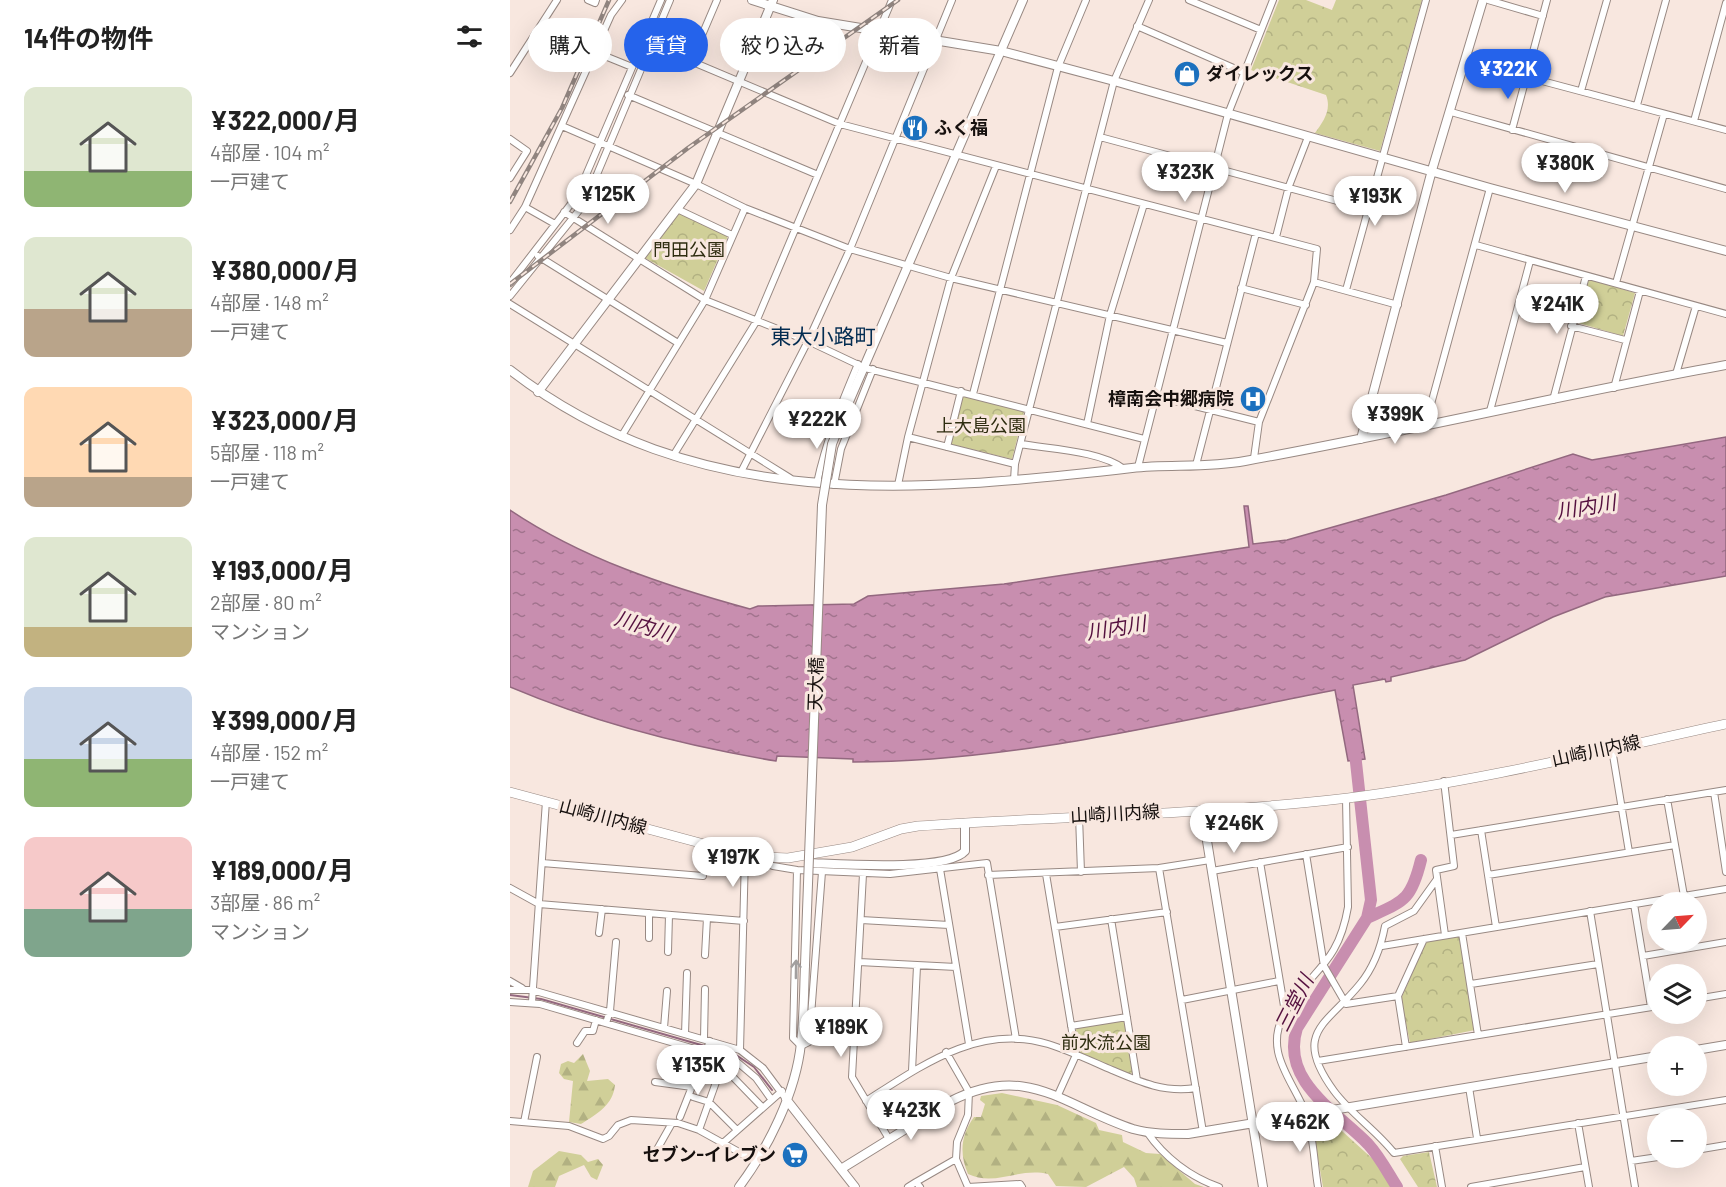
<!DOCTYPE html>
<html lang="ja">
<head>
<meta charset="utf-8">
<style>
  :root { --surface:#fff; --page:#f6f6f6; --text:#222; --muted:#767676; --accent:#2563eb }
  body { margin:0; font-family:Barlow,"Noto Sans JP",sans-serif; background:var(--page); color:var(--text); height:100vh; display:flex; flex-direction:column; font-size:22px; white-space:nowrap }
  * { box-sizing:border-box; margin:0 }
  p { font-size:20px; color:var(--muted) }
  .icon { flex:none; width:33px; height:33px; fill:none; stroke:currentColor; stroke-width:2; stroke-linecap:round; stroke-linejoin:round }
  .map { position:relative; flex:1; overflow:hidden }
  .panel { display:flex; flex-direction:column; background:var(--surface); width:510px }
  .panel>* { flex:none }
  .guide { position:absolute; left:18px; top:18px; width:570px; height:54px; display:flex; gap:12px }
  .needle { width:39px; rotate:65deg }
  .fabs { position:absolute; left:1137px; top:892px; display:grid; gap:12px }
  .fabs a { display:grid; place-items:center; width:60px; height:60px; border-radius:50%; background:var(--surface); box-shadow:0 6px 24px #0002; font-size:30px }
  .price { position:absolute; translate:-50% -51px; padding:0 14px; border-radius:21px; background:#fff; color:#222; font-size:20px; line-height:39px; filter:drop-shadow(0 2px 3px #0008) }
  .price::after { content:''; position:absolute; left:50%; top:36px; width:18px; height:14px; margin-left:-9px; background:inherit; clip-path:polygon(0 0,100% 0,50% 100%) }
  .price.current { background:var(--accent); color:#fff }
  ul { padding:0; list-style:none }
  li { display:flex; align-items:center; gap:18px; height:150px; padding:0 24px }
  li span { display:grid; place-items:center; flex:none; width:168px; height:120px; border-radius:12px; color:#555 }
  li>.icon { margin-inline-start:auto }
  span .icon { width:72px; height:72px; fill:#fffc; stroke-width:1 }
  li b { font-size:26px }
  h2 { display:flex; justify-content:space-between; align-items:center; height:72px; padding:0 24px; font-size:26px }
  .pill { padding:0 21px; border-radius:27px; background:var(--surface); box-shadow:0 6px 24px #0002; font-size:21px; line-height:54px }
  .pill.current { background:var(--accent); color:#fff }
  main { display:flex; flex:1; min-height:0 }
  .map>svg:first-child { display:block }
  .forest { fill:url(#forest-firs) }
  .park { fill:url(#park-crowns) }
  .water { fill:url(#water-ripples); stroke:#93687f; stroke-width:1.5 }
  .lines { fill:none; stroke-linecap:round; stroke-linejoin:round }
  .stream { stroke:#93687f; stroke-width:2 }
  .river { stroke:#c88eaf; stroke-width:12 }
  .minor-casing { stroke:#988983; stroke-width:8 }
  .tertiary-casing { stroke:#988983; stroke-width:10 }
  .secondary-casing { stroke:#988983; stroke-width:10 }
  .minor { stroke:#fff; stroke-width:6 }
  .tertiary { stroke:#fff; stroke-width:8 }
  .secondary { stroke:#fff; stroke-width:9 }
  .rail-casing { stroke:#90847f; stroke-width:4.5 }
  .rail { stroke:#f8e7df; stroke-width:2; stroke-dasharray:7; stroke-linecap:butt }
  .tertiary-bridge-casing { stroke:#988983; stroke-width:10; stroke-linecap:butt }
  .tertiary-bridge { stroke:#fff; stroke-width:8 }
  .oneway { stroke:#a29f9f }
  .labels { text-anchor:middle; stroke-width:6; stroke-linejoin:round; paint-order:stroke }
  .poi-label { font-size:18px; font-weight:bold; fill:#16100e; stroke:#f8e7df; text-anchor:start }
  .park-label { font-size:18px; fill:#2e2d10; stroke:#f8e7df }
  .street-label { font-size:18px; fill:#16100e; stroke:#f8e7df }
  .water-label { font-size:20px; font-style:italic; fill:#55103f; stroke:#f8e7df }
  .quarter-label { font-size:21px; fill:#032c51; stroke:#f8e7df }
</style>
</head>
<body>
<main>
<section class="panel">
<h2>14件の物件<svg class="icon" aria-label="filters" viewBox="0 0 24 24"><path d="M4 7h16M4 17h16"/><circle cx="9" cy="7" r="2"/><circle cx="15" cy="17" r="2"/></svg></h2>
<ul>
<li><span style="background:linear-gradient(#dfe7d0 70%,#8fb573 0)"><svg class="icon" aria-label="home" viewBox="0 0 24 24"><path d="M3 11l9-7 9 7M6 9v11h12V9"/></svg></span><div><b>¥322,000/月</b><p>4部屋 · 104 m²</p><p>一戸建て</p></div></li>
<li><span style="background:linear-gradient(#dfe7d0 60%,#b9a48a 0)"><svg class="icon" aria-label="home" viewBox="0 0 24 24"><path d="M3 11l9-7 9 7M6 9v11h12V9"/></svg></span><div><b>¥380,000/月</b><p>4部屋 · 148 m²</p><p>一戸建て</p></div></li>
<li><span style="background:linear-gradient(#ffd9b3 75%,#b9a48a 0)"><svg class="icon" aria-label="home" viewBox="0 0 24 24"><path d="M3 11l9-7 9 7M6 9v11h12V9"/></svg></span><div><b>¥323,000/月</b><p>5部屋 · 118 m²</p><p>一戸建て</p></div></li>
<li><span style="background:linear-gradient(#dfe7d0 75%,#c2b280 0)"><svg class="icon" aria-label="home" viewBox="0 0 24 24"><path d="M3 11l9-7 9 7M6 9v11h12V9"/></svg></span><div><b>¥193,000/月</b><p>2部屋 · 80 m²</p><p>マンション</p></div></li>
<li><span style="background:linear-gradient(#c9d6e8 60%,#8fb573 0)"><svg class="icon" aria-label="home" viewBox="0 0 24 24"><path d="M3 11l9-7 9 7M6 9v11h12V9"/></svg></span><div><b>¥399,000/月</b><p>4部屋 · 152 m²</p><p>一戸建て</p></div></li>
<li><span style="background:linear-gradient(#f6c9c9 60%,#7fa58c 0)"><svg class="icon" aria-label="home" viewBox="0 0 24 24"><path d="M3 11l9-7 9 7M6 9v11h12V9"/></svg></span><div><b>¥189,000/月</b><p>3部屋 · 86 m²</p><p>マンション</p></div></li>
</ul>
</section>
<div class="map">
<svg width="1216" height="1187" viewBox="0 0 1216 1187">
  <defs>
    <pattern id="forest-firs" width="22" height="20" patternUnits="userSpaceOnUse" patternTransform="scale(1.5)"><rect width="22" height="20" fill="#d0cf98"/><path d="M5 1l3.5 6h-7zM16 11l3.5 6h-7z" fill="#b2b182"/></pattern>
    <pattern id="park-crowns" width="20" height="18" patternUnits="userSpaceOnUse" patternTransform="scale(1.5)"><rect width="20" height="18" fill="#d0cf98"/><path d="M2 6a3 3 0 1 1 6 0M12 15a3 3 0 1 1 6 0" fill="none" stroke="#b2b182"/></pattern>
    <pattern id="water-ripples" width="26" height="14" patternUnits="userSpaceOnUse" patternTransform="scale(1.5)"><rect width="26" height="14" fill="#c88eaf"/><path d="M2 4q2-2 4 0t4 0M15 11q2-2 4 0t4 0" fill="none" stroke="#a1738d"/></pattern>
  </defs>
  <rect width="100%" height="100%" fill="#f8e7df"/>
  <!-- forest -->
  <path class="forest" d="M73,1054L80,1071L77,1081L98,1079L105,1085C103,1105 87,1114 71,1124L59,1122L63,1081L54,1079L49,1073L51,1064L58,1061L64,1063Z
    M492,1093L547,1105L586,1123L589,1130L612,1135L613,1142L636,1153L650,1154L685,1184L694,1187H627L624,1178L614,1167L576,1187L546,1186L538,1174C509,1167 485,1187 458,1174C449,1153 451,1135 464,1117H471L475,1104L470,1100L471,1096Z
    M49,1151L71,1155L78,1162L88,1159L93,1165L87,1180L81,1177L74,1165L49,1176L45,1187H18L23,1171Z"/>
  <!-- park -->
  <path class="park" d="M769,0H796L822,10L826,0H912L870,151L805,133C813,122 822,110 816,95L741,70Z
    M169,213L218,236L194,291L135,258Z
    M1079,279L1125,293L1113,336L1065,322Z
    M453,395L514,412L502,459L440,444Z
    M949,936L965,1030L900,1043L891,999L915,944L918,941Z
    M612,1021L615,1023L623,1072L619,1075L570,1054L565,1032L567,1028Z
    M822,1122L865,1161L882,1187H813L802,1124Z
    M919,1152L927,1187H908L890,1159L893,1156Z"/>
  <!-- water -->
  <path class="water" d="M1216,437V576L1095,597L1043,617L955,660L881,677V681L876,682L875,679L843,685L855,759L838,761L825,690C666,721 506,762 343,762V759L267,756L266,761C175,746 85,723 0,687V510C73,559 156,586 240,609L248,606L344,604L358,596L494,584L739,547L734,506H738L743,544L777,540L936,495L1063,454L1082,460Z"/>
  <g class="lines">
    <!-- stream -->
    <path class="stream" d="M0,995L31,999L226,1055L244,1067L262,1090"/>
    <!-- river -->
    <path class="river" d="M844,744L861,900L857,918L787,1028C770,1081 827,1112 858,1144C870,1157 878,1173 887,1187
      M857,918C894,901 901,901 911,860"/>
    <defs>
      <path id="minor" d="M78,0L85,3L86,0
        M679,0L751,30
        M978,0L1033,16
        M627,26L735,73
        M133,41L330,124L807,249L804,282L749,422L744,458
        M85,52L122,67
        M181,61L207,0
        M0,73L47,0
        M1017,77L1216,130
        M1071,91L1097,0
        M118,95L308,175
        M1127,105L1156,0
        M941,112L1216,189
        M1184,121L1216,3
        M52,126L186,184L235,208L340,249L441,278L717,343
        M1002,130L1037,0
        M590,137L857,209
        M0,139L17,151L0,178
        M15,207L45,224
        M167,209L222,235
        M54,212L195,300L298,341L355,368L634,439
        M0,230L15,207L101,15L112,0
        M766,237L779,186L798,137
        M966,245L1216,314
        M28,256L168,343
        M804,282L888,305
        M0,283L67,196L151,0
        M1106,283L1154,114
        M731,288L796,305
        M836,290L916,0
        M0,296L75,203L160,0
        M0,304L280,478
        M1061,326L1115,340
        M1166,374L1186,306
        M1104,388L1130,291
        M463,394L548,67L576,0
        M645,396L749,422
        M1043,400L1076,276
        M980,411L1020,261
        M577,424L600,315L634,204
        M915,426L980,188
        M111,437L195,300L235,208
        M398,437L505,464
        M511,444C540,449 591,451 614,469
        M437,447L451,391
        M163,456L246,322L382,0
        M686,465L746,233
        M628,467L718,114L763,0
        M231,472L298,341L340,249L442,0
        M504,480L505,464L604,81L639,0
        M307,483C316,441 331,404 348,364
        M324,485L331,449L363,369
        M388,485L398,437L441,278L486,166
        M1102,749L1119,852
        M934,781L944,866L926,870L935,935
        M1204,792L1216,872
        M1157,799L1174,896
        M569,816L571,872
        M971,830L986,927
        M941,835L1216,790
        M796,854L814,966L836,1004L888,996
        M750,862L775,1012
        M32,863L193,876
        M649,868L693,1132
        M430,869L459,1044
        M702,871L838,847
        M312,872L299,1042L291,1046L283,1038L287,870L380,874L477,863L506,1039
        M353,874L342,1077L379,1139
        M536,874L566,1055L547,1097
        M478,875L649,868L700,860
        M978,875L1165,845
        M927,879L904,911L875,926C871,947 864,967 850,984C817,1025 781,1032 824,1091C841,1114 866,1130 884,1153L1216,1100
        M0,888L29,904L234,921
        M1124,904L1141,1007
        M1080,911L1125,1187
        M601,919L627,1080
        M351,920L439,925
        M545,927L657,912
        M89,933L92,909
        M952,933L968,1035
        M139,938V913
        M872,946L1216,889
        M158,952L159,915
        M195,955L197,918
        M1133,956L1216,942
        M349,962L446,967
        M0,981L12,988
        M961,984L1088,964
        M0,990H22L230,1050L253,1068L276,1099
        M1186,999L1216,994
        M672,1000L769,981
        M0,1002L30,1004L226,1061L246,1078L261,1099
        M22,1002L36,801
        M302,1012L346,1014
        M96,1023L100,1011L106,942
        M561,1026L617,1017
        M154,1028L157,991
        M175,1034L177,973
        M194,1039L195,989
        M67,1043L75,1031H83L86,1020
        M896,1047L888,996L914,939
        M230,1050L235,855L263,866L287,870
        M436,1052L459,1092L458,1115L447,1142L446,1159L458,1187
        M808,1061L1148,1006
        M191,1063L222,1076L252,1107
        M402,1071L407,966
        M145,1082L182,1087
        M959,1087L967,1138
        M183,1097L199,1102L227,1130
        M356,1101C411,1066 469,1023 538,1044C560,1051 581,1061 602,1070C630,1082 655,1093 686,1088
        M170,1117L200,1041
        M0,1121L59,1126L93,1139L99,1136L108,1125L121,1120L168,1123L189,1130L247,1162
        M14,1122L27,1057
        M1068,1123L1079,1187
        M189,1130L210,1071
        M637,1132C654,1157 680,1177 709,1187
        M213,1143L272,1091
        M925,1146L932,1187
        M1186,1150L1216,1145
        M145,1153L162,1123
        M1121,1161L1148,1157
        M406,1182L446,1159
        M398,1187L406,1182L410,1187
        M458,1187L510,1184L512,1187
        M808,1187C804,1164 804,1136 796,1114C784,1081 751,1051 776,1011C803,968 828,965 838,907L836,798
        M961,1187L1075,1167"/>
      <path id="tertiary" d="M242,0L308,21L491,51L604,81L980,188L1216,251
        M0,370C184,513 404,493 622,468C659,464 698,468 735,461C896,432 1055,394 1216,365
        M28,392L186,184L263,0
        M338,404L513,0
        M851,439L922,170L973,0
        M692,810L753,1187
        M299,863C329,864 437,872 455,851V823
        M1186,1050L1216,1045
        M276,1099L345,1187
        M331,1169L441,1101C518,1062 553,1106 623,1129C641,1134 659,1134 678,1134L1148,1056
        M229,1187C258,1148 286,1093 291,1043C294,1017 294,991 295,965"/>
      <path id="secondary" d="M0,792L235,855L255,857L278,858L342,847L391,829L408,826C551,816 695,815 838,798C965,782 1091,751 1216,724"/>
    </defs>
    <!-- minor casing -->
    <use href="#minor" class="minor-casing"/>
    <!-- tertiary casing -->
    <use href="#tertiary" class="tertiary-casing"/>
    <!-- secondary casing -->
    <use href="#secondary" class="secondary-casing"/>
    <!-- minor -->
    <use href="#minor" class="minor"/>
    <!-- tertiary -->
    <use href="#tertiary" class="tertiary"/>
    <!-- secondary -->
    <use href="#secondary" class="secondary"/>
    <defs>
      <path id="rail" d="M0,202L52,108L99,0
        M0,284L178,148L388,0"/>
    </defs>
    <!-- rail casing -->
    <use href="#rail" class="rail-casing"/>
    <!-- rail -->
    <use href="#rail" class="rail"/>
    <defs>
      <path id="tertiary-bridge" d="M295,965L312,505L322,444L338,404"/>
    </defs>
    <!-- tertiary-bridge casing -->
    <use href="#tertiary-bridge" class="tertiary-bridge-casing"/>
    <!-- tertiary-bridge -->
    <use href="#tertiary-bridge" class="tertiary-bridge"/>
  </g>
  <!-- one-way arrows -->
  <defs><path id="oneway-shaft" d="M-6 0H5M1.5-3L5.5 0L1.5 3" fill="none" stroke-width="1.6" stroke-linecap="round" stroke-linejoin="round" transform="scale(1.5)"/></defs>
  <use class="oneway" href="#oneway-shaft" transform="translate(286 969) rotate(-89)"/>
  <!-- icons -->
  <defs>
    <symbol id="shop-disc" viewBox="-11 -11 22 22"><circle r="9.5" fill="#1b70be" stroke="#f8e7df"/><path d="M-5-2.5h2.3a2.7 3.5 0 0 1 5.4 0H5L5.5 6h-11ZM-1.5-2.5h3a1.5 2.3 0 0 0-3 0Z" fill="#fff"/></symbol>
    <symbol id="restaurant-disc" viewBox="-11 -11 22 22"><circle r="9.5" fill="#1b70be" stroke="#f8e7df"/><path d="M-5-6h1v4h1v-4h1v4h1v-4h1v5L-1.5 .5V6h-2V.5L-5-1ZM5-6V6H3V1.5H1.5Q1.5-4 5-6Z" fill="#fff"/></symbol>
    <symbol id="hospital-disc" viewBox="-11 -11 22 22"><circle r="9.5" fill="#1b70be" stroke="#f8e7df"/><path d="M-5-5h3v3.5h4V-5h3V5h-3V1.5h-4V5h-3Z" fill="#fff"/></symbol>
    <symbol id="supermarket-disc" viewBox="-11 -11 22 22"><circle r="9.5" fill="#1b70be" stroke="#f8e7df"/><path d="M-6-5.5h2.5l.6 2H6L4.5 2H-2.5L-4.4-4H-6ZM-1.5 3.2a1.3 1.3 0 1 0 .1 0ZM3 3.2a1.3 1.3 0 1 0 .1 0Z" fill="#fff"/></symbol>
  </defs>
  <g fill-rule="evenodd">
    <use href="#shop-disc" x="662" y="59" width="30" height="30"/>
    <use href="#restaurant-disc" x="390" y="113" width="30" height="30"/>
    <use href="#hospital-disc" x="728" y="384" width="30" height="30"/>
    <use href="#supermarket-disc" x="270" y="1140" width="30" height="30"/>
  </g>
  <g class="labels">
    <!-- poi labels -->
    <g class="poi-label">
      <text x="696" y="80">ダイレックス</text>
      <text x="424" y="134">ふく福</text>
      <text x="724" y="405" text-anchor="end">樟南会中郷病院</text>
      <text x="266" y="1161" text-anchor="end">セブン-イレブン</text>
    </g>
    <!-- park labels -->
    <g class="park-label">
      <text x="179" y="256">門田公園</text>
      <text x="471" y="432">上大島公園</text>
      <text x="596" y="1049">前水流公園</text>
    </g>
    <!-- street labels -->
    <g class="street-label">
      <text transform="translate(306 684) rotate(-88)" y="6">天大橋</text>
      <text transform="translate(1086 751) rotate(-12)" y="6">山崎川内線</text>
      <text transform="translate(605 814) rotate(-3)" y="6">山崎川内線</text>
      <text transform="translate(93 817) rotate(15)" y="6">山崎川内線</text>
    </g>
    <!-- water labels -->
    <g class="water-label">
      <text transform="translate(1076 507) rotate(-9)" y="7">川内川</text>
      <text transform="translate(134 626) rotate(17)" y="7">川内川</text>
      <text transform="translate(606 628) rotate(-9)" y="7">川内川</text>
      <text transform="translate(784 1003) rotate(-63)" y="7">三堂川</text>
    </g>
    <!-- quarter labels -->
    <g class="quarter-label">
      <text x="313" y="344">東大小路町</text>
    </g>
  </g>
</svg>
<div class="fabs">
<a><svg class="needle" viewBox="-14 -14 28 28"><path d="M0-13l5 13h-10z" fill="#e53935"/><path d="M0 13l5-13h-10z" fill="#767676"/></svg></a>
<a><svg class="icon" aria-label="layers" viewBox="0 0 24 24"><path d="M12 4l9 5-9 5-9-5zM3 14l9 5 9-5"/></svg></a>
<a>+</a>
<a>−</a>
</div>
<b class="price current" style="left:998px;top:100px">¥322K</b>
<b class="price" style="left:1055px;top:194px">¥380K</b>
<b class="price" style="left:675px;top:203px">¥323K</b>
<b class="price" style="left:98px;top:225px">¥125K</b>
<b class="price" style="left:865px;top:227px">¥193K</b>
<b class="price" style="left:1047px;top:335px">¥241K</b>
<b class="price" style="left:885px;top:445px">¥399K</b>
<b class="price" style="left:307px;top:450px">¥222K</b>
<b class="price" style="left:724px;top:854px">¥246K</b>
<b class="price" style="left:223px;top:888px">¥197K</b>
<b class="price" style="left:331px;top:1058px">¥189K</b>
<b class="price" style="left:188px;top:1096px">¥135K</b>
<b class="price" style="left:401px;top:1141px">¥423K</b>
<b class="price" style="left:790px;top:1153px">¥462K</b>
<div class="guide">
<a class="pill">購入</a>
<a class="pill current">賃貸</a>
<a class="pill">絞り込み</a>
<a class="pill">新着</a>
</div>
</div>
</main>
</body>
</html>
